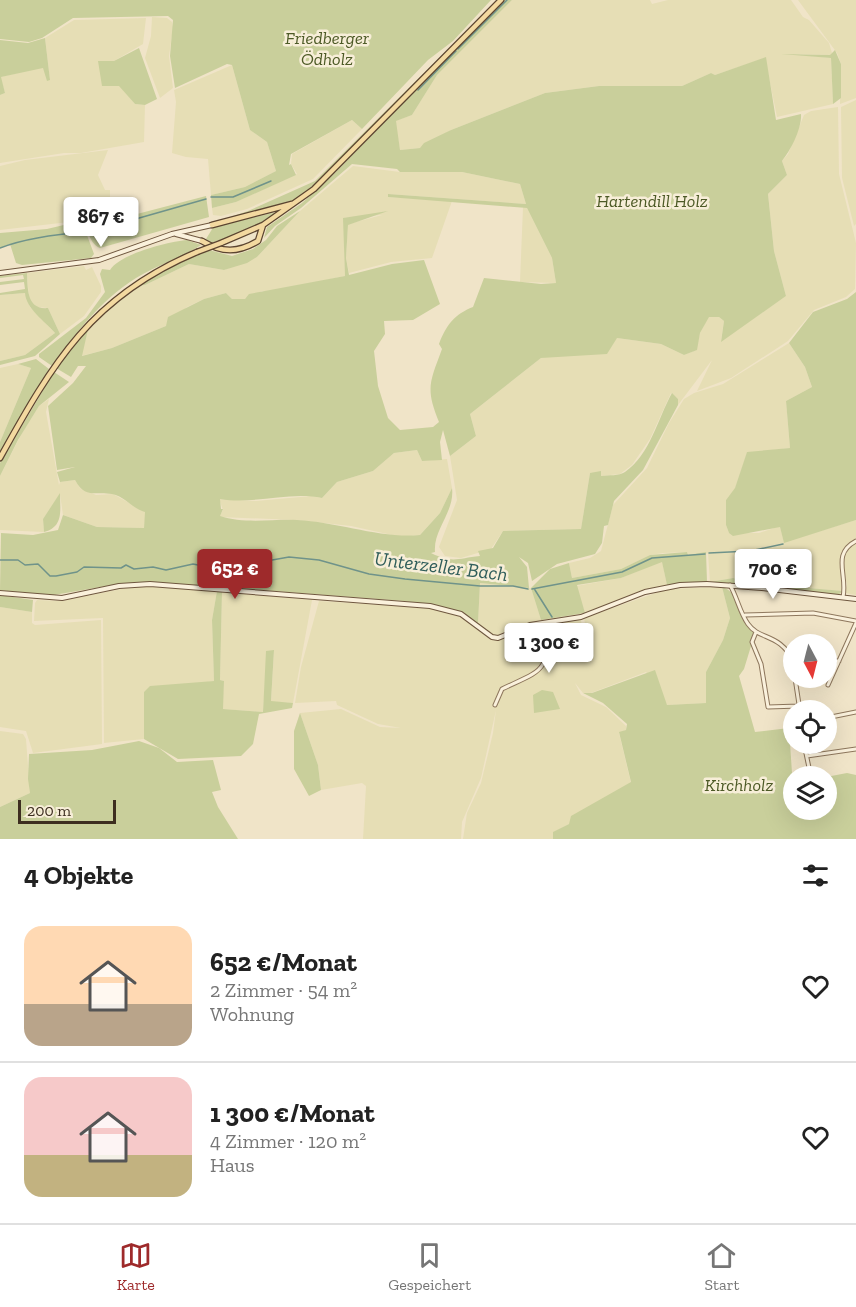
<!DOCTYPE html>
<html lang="de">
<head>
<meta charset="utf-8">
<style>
  :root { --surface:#fff; --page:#f2f2f2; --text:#222; --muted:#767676; --line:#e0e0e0; --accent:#9e2a2b }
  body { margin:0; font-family:"Zilla Slab",serif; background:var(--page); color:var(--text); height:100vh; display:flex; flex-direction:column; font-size:22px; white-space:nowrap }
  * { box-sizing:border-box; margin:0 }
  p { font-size:20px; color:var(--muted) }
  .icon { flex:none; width:33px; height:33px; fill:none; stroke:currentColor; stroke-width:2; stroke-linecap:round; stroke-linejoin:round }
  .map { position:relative; height:839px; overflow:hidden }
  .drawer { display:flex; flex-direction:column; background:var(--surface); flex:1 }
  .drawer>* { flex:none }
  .needle { width:39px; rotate:173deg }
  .fabs { position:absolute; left:783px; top:634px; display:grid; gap:12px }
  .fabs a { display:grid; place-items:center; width:54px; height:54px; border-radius:50%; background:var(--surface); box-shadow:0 6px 24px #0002; font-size:30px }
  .scale { position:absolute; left:18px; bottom:15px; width:98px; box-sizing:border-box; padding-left:6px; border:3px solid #3d2e20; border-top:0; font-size:16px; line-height:21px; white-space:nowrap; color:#3d2e20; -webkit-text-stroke:4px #f7eed8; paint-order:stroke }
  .price { position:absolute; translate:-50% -51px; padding:0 14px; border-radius:6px; background:#fff; color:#222; font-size:20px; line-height:39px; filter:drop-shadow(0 2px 3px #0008) }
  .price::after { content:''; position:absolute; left:50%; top:36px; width:18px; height:14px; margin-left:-9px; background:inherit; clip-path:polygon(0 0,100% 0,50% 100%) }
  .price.on { background:var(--accent); color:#fff }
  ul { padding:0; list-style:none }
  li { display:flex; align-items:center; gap:18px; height:150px; padding:0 24px }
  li+li { border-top:2px solid var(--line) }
  li span { display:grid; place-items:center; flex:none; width:168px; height:120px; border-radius:18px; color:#555 }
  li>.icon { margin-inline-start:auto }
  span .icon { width:72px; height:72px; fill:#fffc; stroke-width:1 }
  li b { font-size:26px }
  h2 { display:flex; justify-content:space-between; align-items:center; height:72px; padding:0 24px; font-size:26px }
  .dock { display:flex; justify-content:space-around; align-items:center; height:84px; border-top:2px solid var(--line); background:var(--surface); font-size:16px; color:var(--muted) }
  .dock a { display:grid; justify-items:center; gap:3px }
  .dock .on { color:var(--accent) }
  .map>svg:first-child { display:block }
  .farmland { fill:#e6deb5 }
  .green { fill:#c9cf9b }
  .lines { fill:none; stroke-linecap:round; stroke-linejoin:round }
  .stream { stroke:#6f938a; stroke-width:1.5 }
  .street-casing { stroke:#8d765c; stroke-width:5 }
  .secondary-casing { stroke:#6f573f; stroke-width:6 }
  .primary-casing { stroke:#5b4430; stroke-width:7 }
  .street { stroke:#faf1dc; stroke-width:3 }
  .secondary { stroke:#faf1dc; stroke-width:4 }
  .primary { stroke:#f3d9a0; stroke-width:4.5 }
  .primary-bridge-casing { stroke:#5b4430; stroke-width:7; stroke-linecap:butt }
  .primary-bridge { stroke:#f3d9a0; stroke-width:4.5 }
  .labels { text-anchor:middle; stroke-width:5; stroke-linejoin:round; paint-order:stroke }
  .park-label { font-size:18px; font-style:italic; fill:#4d5a26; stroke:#f7eed8 }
  .water-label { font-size:20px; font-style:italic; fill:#2f5d5a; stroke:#f7eed8 }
</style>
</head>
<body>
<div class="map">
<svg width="856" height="839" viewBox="0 0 856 839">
  <rect width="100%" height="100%" fill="#f0e4c8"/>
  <!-- farmland -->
  <path class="farmland" d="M512,0H650L652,4L668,0H791L803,17L809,20L829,43L832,53L831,55L792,54L831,58L833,104L777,117L765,58L715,75L711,73L682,86H599L545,93L451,130L420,148L400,150L395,121L412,115L437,75Z
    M798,0H856V98L840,104L841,64L837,53Z
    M152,17L167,18L172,22L173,28L169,56L173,88L160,98L145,58L151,36Z
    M146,18L143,44L114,61L119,85L135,104L145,105L144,142L81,153H64L0,163V95L5,93L0,77L43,67L50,80L45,38L74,20Z
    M232,65L250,130L267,142L276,171L245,187L211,195L208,159L186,157L172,153L176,102L174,90Z
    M856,100V224L854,226L842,178L841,107Z
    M838,107L839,174L856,243L855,289L846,297L814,310L788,341L731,378L697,391L712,360L678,405V399L671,393L650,439L632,465L620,474L601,476L590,473L581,529L503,531L491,549L461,558L445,556L439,547L457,500L450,456L476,436L470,414L541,358L617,338L661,344L684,355L696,350L700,333L708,317H719L724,321L721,341L786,296L774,251L768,194L787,175L782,161L788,154L804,115L811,111Z
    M352,120L362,129L313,179L247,209L221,216L213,215L212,208L236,202L297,174L291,164L292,154Z
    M108,150L98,175L105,190H110V221L91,226L86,220L0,230V166L25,160Z
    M353,166L400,172H462L520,184L526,204L388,194V197L452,201L432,258L391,262L349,273L346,258L348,224L382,215L344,218L345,276L269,292L262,291L245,299H232L226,293L204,299L187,307L166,326L112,348L81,356L89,325L136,286L145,285L189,264L224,270L257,257L300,211Z
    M523,207L527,208L552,258L556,283L520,282Z
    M84,266L86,270L92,267L101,286V292L84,316L60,334L48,308L36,307L29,299L27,273Z
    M25,293L30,307L55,333L25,355L0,361V295Z
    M789,343L805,367L812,387L786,401L790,448L747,453L735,489L726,500V525L729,533H759L780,526L784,542L856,520V540L845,547L840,556L843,591L752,583L733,578L710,582L708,553L750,552L783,543L752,550L688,555L687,552L663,553L650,555L621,569L572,578L569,563L590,558L601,551L613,505L647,468L669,423L684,399L694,393L723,384Z
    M18,364L31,368L0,442V368Z
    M49,399L46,412L59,485L60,482L75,480L80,488L96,495L113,494L146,512L144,528L97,527L63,515L60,494L43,519L44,532L0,530V476L22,433L39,406Z
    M417,450L422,461L447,459L452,488L440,513L420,535L401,537L351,526L296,520L219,517L223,510L219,499L256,501L311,496L322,498L337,482L373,471L394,453Z
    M856,542V595L845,593L847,584L842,562L847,548Z
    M662,561L667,585L633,594L585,613L576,586L621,578Z
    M480,583L531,588L541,620L580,615L585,644L576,647L578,650L588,643L584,618L667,589L722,587L730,618L723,640L706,672V703L667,705L646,672L591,693H583L575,683L581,695L606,707L626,726V730L619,733L631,783L569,824L554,832L553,839H463L467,813L481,783L493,733L496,710L481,778L462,822L461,839H363L366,786L362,783L321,790L318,765L300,713L341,709L380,727L401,728L378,724L337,705L336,701L295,703L301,667L319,601L430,608L460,616L475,625L478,623Z
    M131,587H182L217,591L212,620L214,681L144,692V739L104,743L103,618L34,621L35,603L37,600L62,601Z
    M222,592L312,600L293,703L271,702L274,651H267L263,712L222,709L224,681L220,680Z
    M0,607L32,612V623L35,625L101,620L102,744L33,753L26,731L0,727Z
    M0,731L23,734L26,739L30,793L0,807Z"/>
  <!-- green -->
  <path class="green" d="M0,0H491L453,41L428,60L362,129L352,120L291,154L289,165L291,164L296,175L236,202L212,208L211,195L245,187L276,171L267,142L250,130L232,65L227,64L175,88L170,56L173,20L168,16L73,18L42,38L29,42L0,39Z
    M503,0H512L437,75L412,115L396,121L400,150L420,148L424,143L451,130L545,93L599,86H682L711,73L715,75L766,57L776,120L801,114C802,128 791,150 782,161L787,175L768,194L774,251L786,296L721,342L724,321L719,317H709L700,333L697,350L684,355L661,344L617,338L607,354L541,358L470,414L476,436L450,456L443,430L440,442L442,460L422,461L417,450L394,453L373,471L337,482L322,498C289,491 254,505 220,499L221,509H223L220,516C243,524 272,519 297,520C338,522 382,539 420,535L440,513L452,488C455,512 433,529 435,552L431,553C453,564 458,558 480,556L478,551L493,548L503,531L581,529L590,473L601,471V476C609,475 619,476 625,472C650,455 658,418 672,393L678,399V405L643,470L614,501L608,525L604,526L602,543L595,554L557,564L532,581L528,563L519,557L527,567L529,588L480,583L478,623L450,609L404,601L183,584H118L48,596L0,590L1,533L33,535L58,530L63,515L97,527L144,528L145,512C133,509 124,496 112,494C95,491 85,499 75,480L60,482L57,472L75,467L57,470L48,406L73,383L86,366H78L71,377L56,368L89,325L82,356L112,348L166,326L168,317L204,299L226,293L232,299H245L249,294L345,276L343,218L388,211L348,225L346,258L349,275L392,264L424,260L440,304L413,320L384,321L385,334L374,351L378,386L388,418L400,430L433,427L439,422C425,388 430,382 442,349L439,344C446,325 455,314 473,307L484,278L541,284L556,283L552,258L527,208L388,197V194L526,204L520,184L462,172H400L397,169L352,164L301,208L275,226L264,238L267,227L302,203L336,172Z
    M45,38L50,80L47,81L43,68L1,77L5,93L0,95V40L28,43Z
    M139,48L157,99L145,105L135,104L119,86H102L98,61H114Z
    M835,50L841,64V98L833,104L831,58L781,54L830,55Z
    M444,53L319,181L288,205L216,222L248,211L315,181Z
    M206,196L209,217L100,248C88,243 90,228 79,221L87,220L91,226Z
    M282,211L242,233L211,243L206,239L214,226Z
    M300,211L257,257L247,263L224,270L189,264L145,285L136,286L175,264L209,250L232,256L253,249L266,240L277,226Z
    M68,224L84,227L94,254L91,258L22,265L16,263L10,244L0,248V233L47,229Z
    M187,240L201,245C183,257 161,264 143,274C105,295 77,331 52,366L39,357V354L86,318L105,292L100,274L102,269L110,270C120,254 167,242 187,240Z
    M27,273C28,288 26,310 48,308L60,334L35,356L0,365V361L25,355L55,333C45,321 26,309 25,293L0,295V293L25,289L24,282L0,285V282L24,279L23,275L0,278V276Z
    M856,292V520L784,543L780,527L733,536L729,533L726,525V500L735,488L747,452L790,448L786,401L812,387L805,367L789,343L813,312L847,299Z
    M36,359L49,369L0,453V442L31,368L18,364Z
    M54,372L69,382L39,406L18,440L0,476V463Z
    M60,493C60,510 64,527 44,532L43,519Z
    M687,552L688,555L706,552L707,582L667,585L662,562L621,578L577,585L585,613L541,620L531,588L550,569L569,563L572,578L621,569L650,555Z
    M733,578L752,583L843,591L838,595L710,582Z
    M722,587C740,592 742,619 755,633L744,669L739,676L755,732L789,728L792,773L805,772L809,777H794V810H826V777L847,773L856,775V839H553V832L569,824L571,816L631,782L619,732L626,730L627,724L603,703L583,693H592L655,670L667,705L706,703V672L723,640L730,618Z
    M217,591L222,592L220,680L224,681L223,709L263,712L266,651L274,650L271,701L293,703L292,708L259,714L253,744L241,756L178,759L144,739V692L150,686L214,681L212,620Z
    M0,595L33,600L32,612L0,607Z
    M542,690L553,692L560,709L534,713L533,695Z
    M300,713L318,765L321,790L309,796L294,769V731Z
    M139,741L159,748L177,762L213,760L221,790L212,792L218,807L238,839H0V807L30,793L28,779L29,754L92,750Z"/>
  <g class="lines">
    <!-- stream -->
    <path class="stream" d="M458,49L507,0
      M418,90L456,51
      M211,197H233L271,181
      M90,232L206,199
      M0,248C26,238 58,234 86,232
      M709,553L750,551L783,544
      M0,560H18L25,565L38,564L50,576H56L77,572L84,567L121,568L126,565L134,569L153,567L166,570L193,564L208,567L221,563L244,565L289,557L319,560L369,574L405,579L480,586H513L528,589
      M532,589L622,572L652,558L705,554
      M535,590L552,617"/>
    <defs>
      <path id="street" d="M730,585C737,597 740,613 748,624C760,641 779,632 794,662
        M843,597C848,575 831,554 856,541
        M745,615L813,613L856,621
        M756,632L752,642L761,664L768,707L799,706
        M543,633L551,622
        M826,661H839
        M795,678L800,711
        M828,685L856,623
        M495,705L502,689C542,670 553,671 541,624
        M826,718L856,712
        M804,744L811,777
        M807,756L856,749"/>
      <path id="secondary" d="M176,234L202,241
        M0,273L99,260L172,234L212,225
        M0,593L62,598L119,586L150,584L430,606L461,614L492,637L498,638L530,625L581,617L645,592L680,585L707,584L762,588L856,599"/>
      <path id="primary" d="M212,225L292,204
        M202,241C222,253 238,253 258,241L263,225
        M221,243L263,225L314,189L501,0
        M0,458C53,362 92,296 197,252"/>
    </defs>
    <!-- street casing -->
    <use href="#street" class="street-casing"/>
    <!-- secondary casing -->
    <use href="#secondary" class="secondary-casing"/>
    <!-- primary casing -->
    <use href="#primary" class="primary-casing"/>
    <!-- street -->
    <use href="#street" class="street"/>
    <!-- secondary -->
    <use href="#secondary" class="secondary"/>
    <!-- primary -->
    <use href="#primary" class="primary"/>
    <defs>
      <path id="primary-bridge" d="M197,252L221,243"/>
    </defs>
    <!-- primary-bridge casing -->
    <use href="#primary-bridge" class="primary-bridge-casing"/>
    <!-- primary-bridge -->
    <use href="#primary-bridge" class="primary-bridge"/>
  </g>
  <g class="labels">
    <!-- park labels -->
    <g class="park-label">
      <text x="327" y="44">Friedberger<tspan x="327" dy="21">Ödholz</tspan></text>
      <text x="652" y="207">Hartendill Holz</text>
      <text x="739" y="791">Kirchholz</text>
    </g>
    <!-- water labels -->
    <g class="water-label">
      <text transform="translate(441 566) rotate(7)" y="7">Unterzeller Bach</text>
    </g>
  </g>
</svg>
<div class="fabs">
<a><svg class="needle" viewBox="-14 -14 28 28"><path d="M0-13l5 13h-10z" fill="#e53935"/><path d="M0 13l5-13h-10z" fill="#767676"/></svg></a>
<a><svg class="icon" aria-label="locate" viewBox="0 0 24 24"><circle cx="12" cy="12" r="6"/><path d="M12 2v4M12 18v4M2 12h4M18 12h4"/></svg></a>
<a><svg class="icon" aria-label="layers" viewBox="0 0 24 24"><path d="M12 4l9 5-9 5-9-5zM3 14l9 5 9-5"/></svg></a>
</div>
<div class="scale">200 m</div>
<b class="price" style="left:101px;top:248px">867 €</b>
<b class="price on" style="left:235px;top:600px">652 €</b>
<b class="price" style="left:773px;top:600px">700 €</b>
<b class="price" style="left:549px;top:674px">1 300 €</b>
</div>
<section class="drawer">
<h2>4 Objekte<svg class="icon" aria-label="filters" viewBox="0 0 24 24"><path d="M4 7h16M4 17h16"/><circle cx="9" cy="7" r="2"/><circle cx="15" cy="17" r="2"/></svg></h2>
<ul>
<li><span style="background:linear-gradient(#ffd9b3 65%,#b9a48a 0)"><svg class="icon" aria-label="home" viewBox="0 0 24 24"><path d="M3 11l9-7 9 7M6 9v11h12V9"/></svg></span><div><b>652 €/Monat</b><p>2 Zimmer · 54 m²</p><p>Wohnung</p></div><svg class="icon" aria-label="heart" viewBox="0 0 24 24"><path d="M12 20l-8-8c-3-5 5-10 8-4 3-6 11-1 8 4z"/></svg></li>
<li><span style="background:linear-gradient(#f6c9c9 65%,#c2b280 0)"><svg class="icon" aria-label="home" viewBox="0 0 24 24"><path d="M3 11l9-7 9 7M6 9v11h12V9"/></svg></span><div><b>1 300 €/Monat</b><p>4 Zimmer · 120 m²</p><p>Haus</p></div><svg class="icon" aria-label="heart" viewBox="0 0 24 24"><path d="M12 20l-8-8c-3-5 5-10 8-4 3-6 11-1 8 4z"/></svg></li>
</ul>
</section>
<nav class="dock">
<a class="on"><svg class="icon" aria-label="map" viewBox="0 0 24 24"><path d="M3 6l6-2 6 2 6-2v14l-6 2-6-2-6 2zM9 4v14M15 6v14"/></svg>Karte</a>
<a><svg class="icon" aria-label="saved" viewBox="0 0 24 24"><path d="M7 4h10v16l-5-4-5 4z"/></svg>Gespeichert</a>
<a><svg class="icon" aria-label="home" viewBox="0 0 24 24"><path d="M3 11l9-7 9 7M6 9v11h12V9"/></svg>Start</a>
</nav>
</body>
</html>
